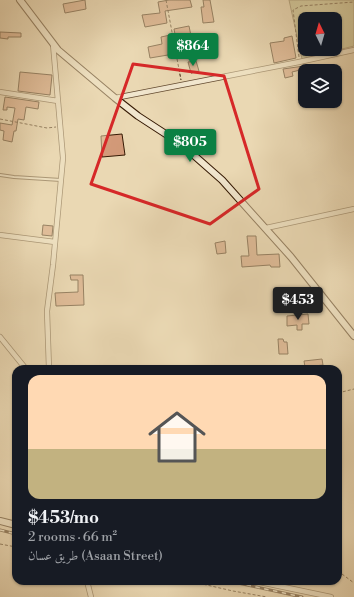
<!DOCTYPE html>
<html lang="en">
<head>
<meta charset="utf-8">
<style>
  :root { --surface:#171b24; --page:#20242c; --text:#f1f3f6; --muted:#9ea1a6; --line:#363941; --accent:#0b8043 }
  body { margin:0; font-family:"Libre Bodoni",Amiri,serif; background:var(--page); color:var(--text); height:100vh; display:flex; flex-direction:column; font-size:15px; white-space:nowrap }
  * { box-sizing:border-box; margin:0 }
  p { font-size:13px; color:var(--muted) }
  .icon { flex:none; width:22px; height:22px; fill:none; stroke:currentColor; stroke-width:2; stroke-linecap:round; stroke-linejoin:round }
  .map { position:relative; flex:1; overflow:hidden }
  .details { position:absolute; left:12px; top:365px; width:330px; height:220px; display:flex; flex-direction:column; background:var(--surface); border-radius:12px; box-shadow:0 1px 3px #0004 }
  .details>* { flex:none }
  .needle { width:26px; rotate:355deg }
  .fabs { position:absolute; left:298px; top:12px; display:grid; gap:8px }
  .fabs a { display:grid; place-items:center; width:44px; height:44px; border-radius:8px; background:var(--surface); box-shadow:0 1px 3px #0004; font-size:20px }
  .price { position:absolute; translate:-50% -34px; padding:0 9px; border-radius:4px; background:var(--accent); color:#fff; font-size:13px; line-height:26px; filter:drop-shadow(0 1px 2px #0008) }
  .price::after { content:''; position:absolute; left:50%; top:24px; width:12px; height:9px; margin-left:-6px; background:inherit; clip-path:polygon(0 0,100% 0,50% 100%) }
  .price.active { background:#222; color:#fff }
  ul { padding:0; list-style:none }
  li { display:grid; align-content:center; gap:8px; height:212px; padding:0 16px }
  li+li { border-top:1px solid var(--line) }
  li span { display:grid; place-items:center; height:124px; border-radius:12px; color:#555 }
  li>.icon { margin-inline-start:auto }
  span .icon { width:72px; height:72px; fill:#fffc; stroke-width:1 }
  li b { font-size:17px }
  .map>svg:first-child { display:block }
  .green { fill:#bebc88; stroke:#7a6a46; fill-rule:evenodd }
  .building { fill:#d39a79; stroke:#351903 }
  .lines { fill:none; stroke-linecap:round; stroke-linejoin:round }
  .lane-casing { stroke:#62492f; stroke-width:4 }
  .street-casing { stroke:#62492f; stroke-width:6 }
  .secondary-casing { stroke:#351903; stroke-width:8 }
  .path { stroke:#351903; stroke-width:1; stroke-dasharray:3 2; stroke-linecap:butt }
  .lane { stroke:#f1e6ce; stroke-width:2 }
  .street { stroke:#f1e6ce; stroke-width:4.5 }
  .secondary { stroke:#f1e6ce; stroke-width:6 }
  .rail-casing { stroke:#351903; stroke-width:3 }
  .rail { stroke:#f1e6ce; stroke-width:1.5; stroke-dasharray:4.5; stroke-linecap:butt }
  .marked { fill:none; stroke:#d62828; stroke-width:3; stroke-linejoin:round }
</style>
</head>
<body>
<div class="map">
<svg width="354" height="597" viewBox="0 0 354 597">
  <rect width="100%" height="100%" fill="#ead8b3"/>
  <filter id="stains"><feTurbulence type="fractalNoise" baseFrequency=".005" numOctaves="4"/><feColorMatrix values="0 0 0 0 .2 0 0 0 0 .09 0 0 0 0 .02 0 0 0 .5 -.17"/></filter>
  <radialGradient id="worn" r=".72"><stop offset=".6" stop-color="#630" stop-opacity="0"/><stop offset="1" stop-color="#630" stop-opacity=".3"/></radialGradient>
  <!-- green -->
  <path class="green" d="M289,0H354V46L302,59ZM305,19H335V49H305Z"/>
  <!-- building -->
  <path class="building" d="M85,0L86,9L65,13L63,4Z
    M169,0H190L192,7L165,11L167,23L145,27L142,15L160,13L158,2Z
    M203,0H210L214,22L203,23L201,7H204Z
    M189,26L191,36L169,40L172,55H168L150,58L148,47L162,44L161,37L175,34L174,29Z
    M0,32L21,33V37H8V39L0,38Z
    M292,36L296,58L274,63L270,43L284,41V38Z
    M196,61L199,71L191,73L188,62Z
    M304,66L305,76H301L300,70L292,72L293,76L285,78L283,69Z
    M20,72L52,75L50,95L18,91Z
    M5,97L39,102L38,109L26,107L24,120L18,119L16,131H14L12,142L3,140L4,131L0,130V123L12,125L15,108L7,107V110H3Z
    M122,134L125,155L102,157L101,136Z
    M43,225L53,226L52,236L42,235Z
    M247,236H256L257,255L279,254L280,267H271L270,265L242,267L241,256H249Z
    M225,241L226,253L217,254L215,243Z
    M70,275H83L84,305L56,306L55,293L78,292V280H71Z
    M308,314L309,324H302V330H297V325L287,326V316Z
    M278,339H283L284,342H287L288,354H279Z
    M322,359L323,365L305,367L304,361Z"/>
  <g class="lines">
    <defs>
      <path id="lane" d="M0,175L14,177L61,180"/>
      <path id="street" d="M0,92L58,101
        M115,98L299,62L354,50
        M266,228L354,209
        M0,235L55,242
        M0,337L26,369
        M49,369L47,311L53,265L63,158L53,44
        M87,581L91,597
        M255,581L331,597"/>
      <path id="secondary" d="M20,0L58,50L115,98L138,116L181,144L197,158L222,180L291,257L354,336
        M0,521L16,525"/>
    </defs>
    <!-- lane casing -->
    <use href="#lane" class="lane-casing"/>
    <!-- street casing -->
    <use href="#street" class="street-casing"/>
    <!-- secondary casing -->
    <use href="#secondary" class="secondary-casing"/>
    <!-- path -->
    <path class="path" d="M166,0L181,80
      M299,57L293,10L301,6L354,2
      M0,119L47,128L56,127
      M338,393L354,389
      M0,544L16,547
      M338,571L354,583
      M189,581L233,591L267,597"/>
    <!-- lane -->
    <use href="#lane" class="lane"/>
    <!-- street -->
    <use href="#street" class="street"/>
    <!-- secondary -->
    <use href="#secondary" class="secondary"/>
    <defs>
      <path id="rail" d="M0,530L16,534
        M229,581L302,597"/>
    </defs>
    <!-- rail casing -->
    <use href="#rail" class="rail-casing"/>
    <!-- rail -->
    <use href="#rail" class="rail"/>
  </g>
  <!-- marked area -->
  <path d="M0 0H354V597H0ZM133,64L224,76L259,189L210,224L91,184Z" fill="#ead8b3" fill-opacity=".55" fill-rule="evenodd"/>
  <path class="marked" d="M133,64L224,76L259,189L210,224L91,184Z"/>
  <rect width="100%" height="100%" filter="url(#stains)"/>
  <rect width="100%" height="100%" fill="url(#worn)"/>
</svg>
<div class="fabs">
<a><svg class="needle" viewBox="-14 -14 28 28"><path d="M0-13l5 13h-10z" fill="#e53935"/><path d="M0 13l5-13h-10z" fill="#9ea1a6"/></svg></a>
<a><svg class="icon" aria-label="layers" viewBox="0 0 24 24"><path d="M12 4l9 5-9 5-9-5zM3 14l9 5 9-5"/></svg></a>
</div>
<b class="price" style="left:193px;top:67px">$864</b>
<b class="price" style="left:190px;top:163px">$805</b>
<b class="price active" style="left:298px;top:321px">$453</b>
<section class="details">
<ul>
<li><span style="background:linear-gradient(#ffd9b3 60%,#c2b280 0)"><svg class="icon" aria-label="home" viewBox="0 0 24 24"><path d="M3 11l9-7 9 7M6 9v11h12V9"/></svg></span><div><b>$453/mo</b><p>2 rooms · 66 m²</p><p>طريق عسان (Asaan Street)</p></div></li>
</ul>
</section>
</div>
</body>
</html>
